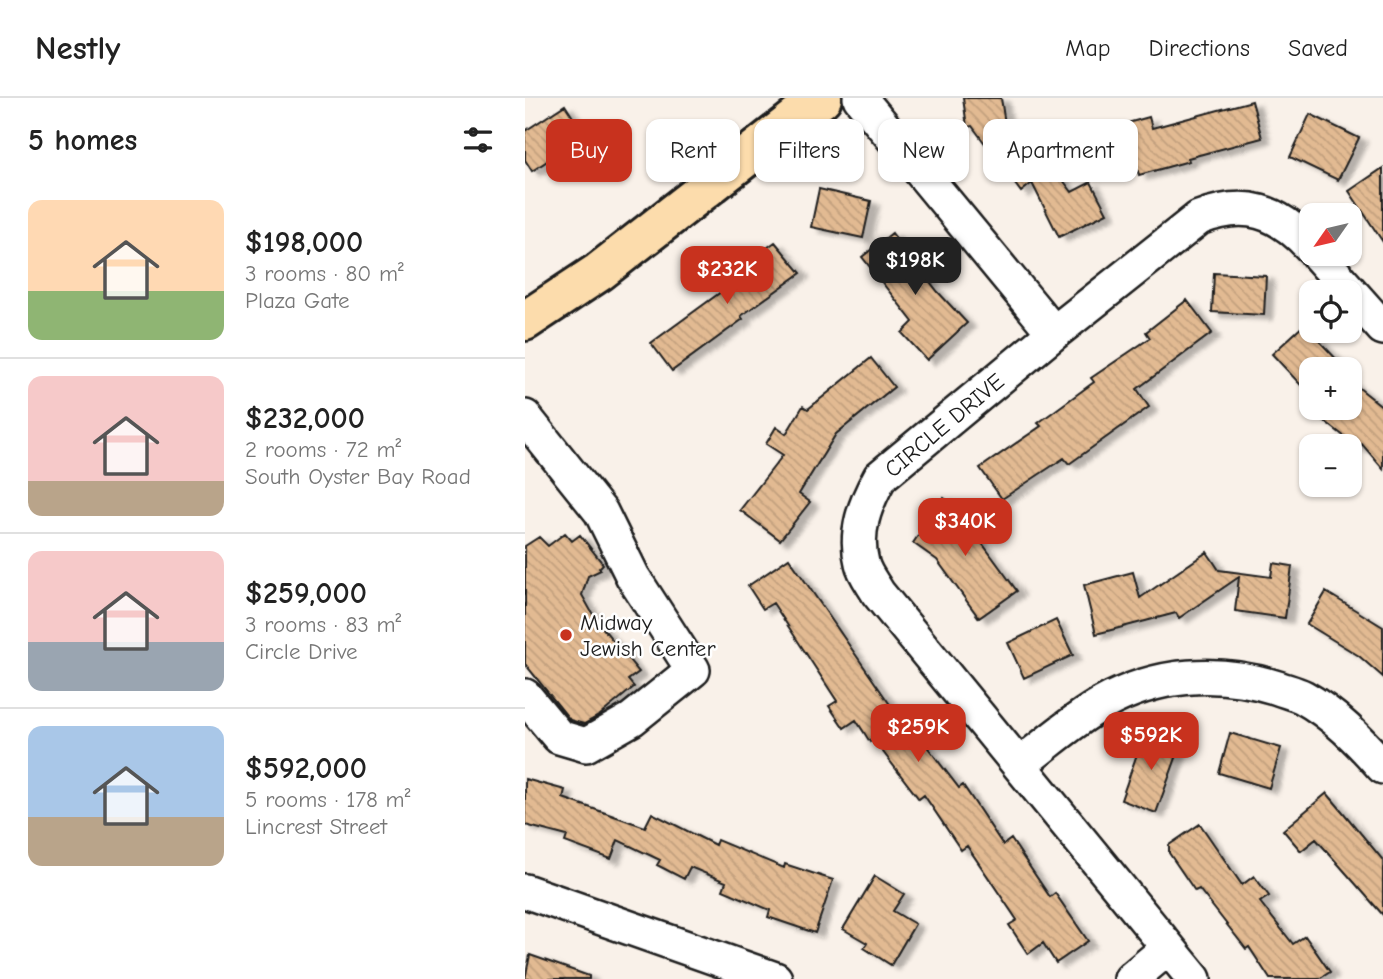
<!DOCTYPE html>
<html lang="en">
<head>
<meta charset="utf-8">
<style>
  :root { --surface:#fff; --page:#f2f2f2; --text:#222; --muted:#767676; --line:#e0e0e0; --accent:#c8321e }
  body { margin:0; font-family:"Comic Neue",sans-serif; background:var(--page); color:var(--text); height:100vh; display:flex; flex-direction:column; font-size:26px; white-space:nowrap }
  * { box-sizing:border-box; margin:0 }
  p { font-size:23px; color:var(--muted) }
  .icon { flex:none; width:38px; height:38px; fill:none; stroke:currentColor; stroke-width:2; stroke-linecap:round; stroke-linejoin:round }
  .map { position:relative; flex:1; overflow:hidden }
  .sheet { display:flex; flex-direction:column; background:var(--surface); width:525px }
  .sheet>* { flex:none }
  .top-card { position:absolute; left:21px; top:21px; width:665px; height:63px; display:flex; gap:14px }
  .needle { width:46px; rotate:236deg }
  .buttons { position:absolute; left:774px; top:105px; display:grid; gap:14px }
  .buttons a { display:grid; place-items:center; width:63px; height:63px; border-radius:14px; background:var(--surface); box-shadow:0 2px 5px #0004; font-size:35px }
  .price { position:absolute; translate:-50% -60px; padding:0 16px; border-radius:14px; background:var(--accent); color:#fff; font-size:23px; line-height:46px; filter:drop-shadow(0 2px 4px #0008) }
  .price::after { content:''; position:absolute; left:50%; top:42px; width:21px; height:16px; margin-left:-10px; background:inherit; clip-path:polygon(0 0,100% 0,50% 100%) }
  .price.selected { background:#222; color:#fff }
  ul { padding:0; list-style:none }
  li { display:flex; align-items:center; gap:21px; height:175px; padding:0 28px }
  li+li { border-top:2px solid var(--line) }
  li span { display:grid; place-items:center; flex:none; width:196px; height:140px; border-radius:14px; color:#555 }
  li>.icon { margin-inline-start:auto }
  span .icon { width:84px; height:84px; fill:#fffc; stroke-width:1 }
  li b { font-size:30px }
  h2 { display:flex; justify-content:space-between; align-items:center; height:84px; padding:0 28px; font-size:30px }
  .pill { padding:0 24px; border-radius:14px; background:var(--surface); box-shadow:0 2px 5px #0004; font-size:24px; line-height:63px }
  .pill.selected { background:var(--accent); color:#fff }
  header { display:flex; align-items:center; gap:42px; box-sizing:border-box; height:98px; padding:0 35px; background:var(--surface); border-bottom:2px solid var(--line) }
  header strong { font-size:33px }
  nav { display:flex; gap:38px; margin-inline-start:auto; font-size:24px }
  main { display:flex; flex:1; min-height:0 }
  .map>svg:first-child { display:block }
  .building { fill:url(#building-back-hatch); stroke:#1c1c1c; stroke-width:2; filter:url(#shadow) }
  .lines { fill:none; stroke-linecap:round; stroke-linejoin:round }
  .minor-casing { stroke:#1c1c1c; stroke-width:38 }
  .major-casing { stroke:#1c1c1c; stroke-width:44 }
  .minor { stroke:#fff; stroke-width:33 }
  .major { stroke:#fcdcac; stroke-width:38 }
  .poi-dot { fill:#c8321e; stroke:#fff; stroke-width:2.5 }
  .labels { text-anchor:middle; stroke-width:5; stroke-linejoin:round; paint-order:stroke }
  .street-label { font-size:23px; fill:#1c1c1c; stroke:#fff }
  .poi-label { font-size:23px; fill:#1c1c1c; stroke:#fff; text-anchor:start }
</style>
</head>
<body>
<header>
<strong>Nestly</strong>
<nav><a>Map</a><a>Directions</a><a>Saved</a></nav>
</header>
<main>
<section class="sheet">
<h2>5 homes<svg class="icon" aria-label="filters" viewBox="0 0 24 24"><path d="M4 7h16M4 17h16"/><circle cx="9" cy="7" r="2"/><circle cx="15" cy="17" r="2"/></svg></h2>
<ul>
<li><span style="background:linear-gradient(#ffd9b3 65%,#8fb573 0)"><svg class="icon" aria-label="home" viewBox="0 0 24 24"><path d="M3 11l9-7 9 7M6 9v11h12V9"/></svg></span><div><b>$198,000</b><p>3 rooms · 80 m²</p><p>Plaza Gate</p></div></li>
<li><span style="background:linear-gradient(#f6c9c9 75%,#b9a48a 0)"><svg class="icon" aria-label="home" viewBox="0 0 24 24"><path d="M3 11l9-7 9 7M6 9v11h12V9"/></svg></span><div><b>$232,000</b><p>2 rooms · 72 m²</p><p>South Oyster Bay Road</p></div></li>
<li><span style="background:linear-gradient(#f6c9c9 65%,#9aa5b1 0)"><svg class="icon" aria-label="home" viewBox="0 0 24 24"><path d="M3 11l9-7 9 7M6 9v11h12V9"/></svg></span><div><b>$259,000</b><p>3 rooms · 83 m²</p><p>Circle Drive</p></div></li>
<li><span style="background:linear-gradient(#a9c7e8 65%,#b9a48a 0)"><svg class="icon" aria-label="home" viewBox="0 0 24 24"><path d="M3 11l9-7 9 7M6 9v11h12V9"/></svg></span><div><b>$592,000</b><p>5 rooms · 178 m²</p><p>Lincrest Street</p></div></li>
</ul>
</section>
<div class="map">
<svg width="858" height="881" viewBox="0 0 858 881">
  <defs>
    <pattern id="building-back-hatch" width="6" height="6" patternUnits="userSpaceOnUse" patternTransform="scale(1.75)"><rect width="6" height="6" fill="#e2ba92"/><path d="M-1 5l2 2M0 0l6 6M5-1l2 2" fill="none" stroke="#c19f7d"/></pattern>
    <filter id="shadow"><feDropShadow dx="8" dy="4.5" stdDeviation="2" flood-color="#0004"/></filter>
  </defs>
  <rect width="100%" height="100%" fill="#f9f1e9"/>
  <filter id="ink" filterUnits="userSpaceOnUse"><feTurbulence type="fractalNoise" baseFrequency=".0143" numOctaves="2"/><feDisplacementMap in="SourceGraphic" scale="14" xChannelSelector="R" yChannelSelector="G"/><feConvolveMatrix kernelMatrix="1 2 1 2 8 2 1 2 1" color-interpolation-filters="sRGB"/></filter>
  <g filter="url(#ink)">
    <!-- building -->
    <path class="building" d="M438,0H476L482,39L497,28L547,94L566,84L582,115L534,139L507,85L496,94L447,28L442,29Z
      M727,3L737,40L663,60L664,63L614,77L599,26L624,19L627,30Z
      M40,7L60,38L7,73L0,62V33Z
      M785,16L834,40L813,82L765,59Z
      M858,70V144L824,93Z
      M294,91L346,103L338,140L286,129Z
      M367,135L413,194L442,225L402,262L377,235L388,224L337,159Z
      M250,144L276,175L216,218L218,221L147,273L126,245L215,180L210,173Z
      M689,175L741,178L739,217L687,214Z
      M662,202L687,235L612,291L624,309L544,366L539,360L477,401L455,370L516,328L513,325L569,284L566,280L625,240L621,234Z
      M779,227L816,266L810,271H786V298L747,256Z
      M346,260L369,289L311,336L274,396L285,404L255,442L215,412L258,357L241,346L251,329L261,336L278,308L283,311Z
      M824,282L858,309V371L837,346L834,350L792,317L797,310H824Z
      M419,400L451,423L446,430L492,493L454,520L412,462L388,445Z
      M40,435L47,443L55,437L78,466L74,470L76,472L63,478L57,497L71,522L114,574L103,582L109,589L75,617L59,626L45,622L0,566V448L14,439L23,448Z
      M682,454L694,472L746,479L748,465L767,468L760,520L710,513L714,479L654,520L651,515L571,536L559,487L608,474L615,500Z
      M264,460L386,637L390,633L434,690L438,687L478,747L486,741L525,799L530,795L563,843L531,865L518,845L503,856L484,827L492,822L442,748L436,752L399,697L394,701L348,641L345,644L331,622L319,630L304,608L312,603L248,505L238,511L223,488Z
      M801,494L858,529V579L834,558L782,526Z
      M531,522L548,557L499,580L483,545Z
      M620,633L656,646L631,715L596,702Z
      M705,635L756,650L744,690L694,675Z
      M0,681L40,692L38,700L120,729L127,715L190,747L192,742L259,770L260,766L308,782L290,835L243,819L245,812L198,792L201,784L165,769L159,781L132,767L135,762L93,742L86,761L40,744L42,738L0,727Z
      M802,695L858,762V817L791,741L776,753L758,732Z
      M675,726L717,787L729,778L744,798L735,804L768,846L780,838L805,874L794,881H745L724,849L721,851L674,791L670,793L644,755V747Z
      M350,778L379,796L368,813L390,826L366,867L339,850L342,845L318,831Z
      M5,857L64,878V881H0Z"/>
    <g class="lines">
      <defs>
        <path id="minor" d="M335,0L529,235
          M792,156L858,230
          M0,319L76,414L108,479L168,572L107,621L61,647L34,639L0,598
          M495,666C522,646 548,622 577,606C632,575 693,571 753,590C761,593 770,595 778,599C809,616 835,643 858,669
          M0,793L250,881
          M606,881L643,850
          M669,881L353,495C348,486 339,475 337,465C329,434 340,406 355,379L529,235L674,120C721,102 752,112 786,149"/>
        <path id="major" d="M0,223L74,174L297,0"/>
      </defs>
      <!-- minor casing -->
      <use href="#minor" class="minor-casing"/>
      <!-- major casing -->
      <use href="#major" class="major-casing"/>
      <!-- minor -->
      <use href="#minor" class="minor"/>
      <!-- major -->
      <use href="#major" class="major"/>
    </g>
  </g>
  <!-- markers -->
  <circle class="poi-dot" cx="41" cy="537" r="7"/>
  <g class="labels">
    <!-- street labels -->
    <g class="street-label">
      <text transform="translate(419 327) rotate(-40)" y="8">CIRCLE DRIVE</text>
    </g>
    <!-- poi labels -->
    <g class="poi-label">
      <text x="55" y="532">Midway<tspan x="55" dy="26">Jewish Center</tspan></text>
    </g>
  </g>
</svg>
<div class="buttons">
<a><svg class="needle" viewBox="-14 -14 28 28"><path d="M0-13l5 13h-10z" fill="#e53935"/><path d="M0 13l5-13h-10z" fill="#767676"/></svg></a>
<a><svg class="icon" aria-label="locate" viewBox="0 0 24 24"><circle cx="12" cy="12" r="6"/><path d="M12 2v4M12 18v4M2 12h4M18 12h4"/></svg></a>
<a>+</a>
<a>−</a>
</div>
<b class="price selected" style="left:390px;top:199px">$198K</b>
<b class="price" style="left:202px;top:208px">$232K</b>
<b class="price" style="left:440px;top:460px">$340K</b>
<b class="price" style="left:393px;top:666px">$259K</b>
<b class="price" style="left:626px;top:674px">$592K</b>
<div class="top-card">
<a class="pill selected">Buy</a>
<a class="pill">Rent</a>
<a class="pill">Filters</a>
<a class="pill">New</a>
<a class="pill">Apartment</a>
</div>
</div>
</main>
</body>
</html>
